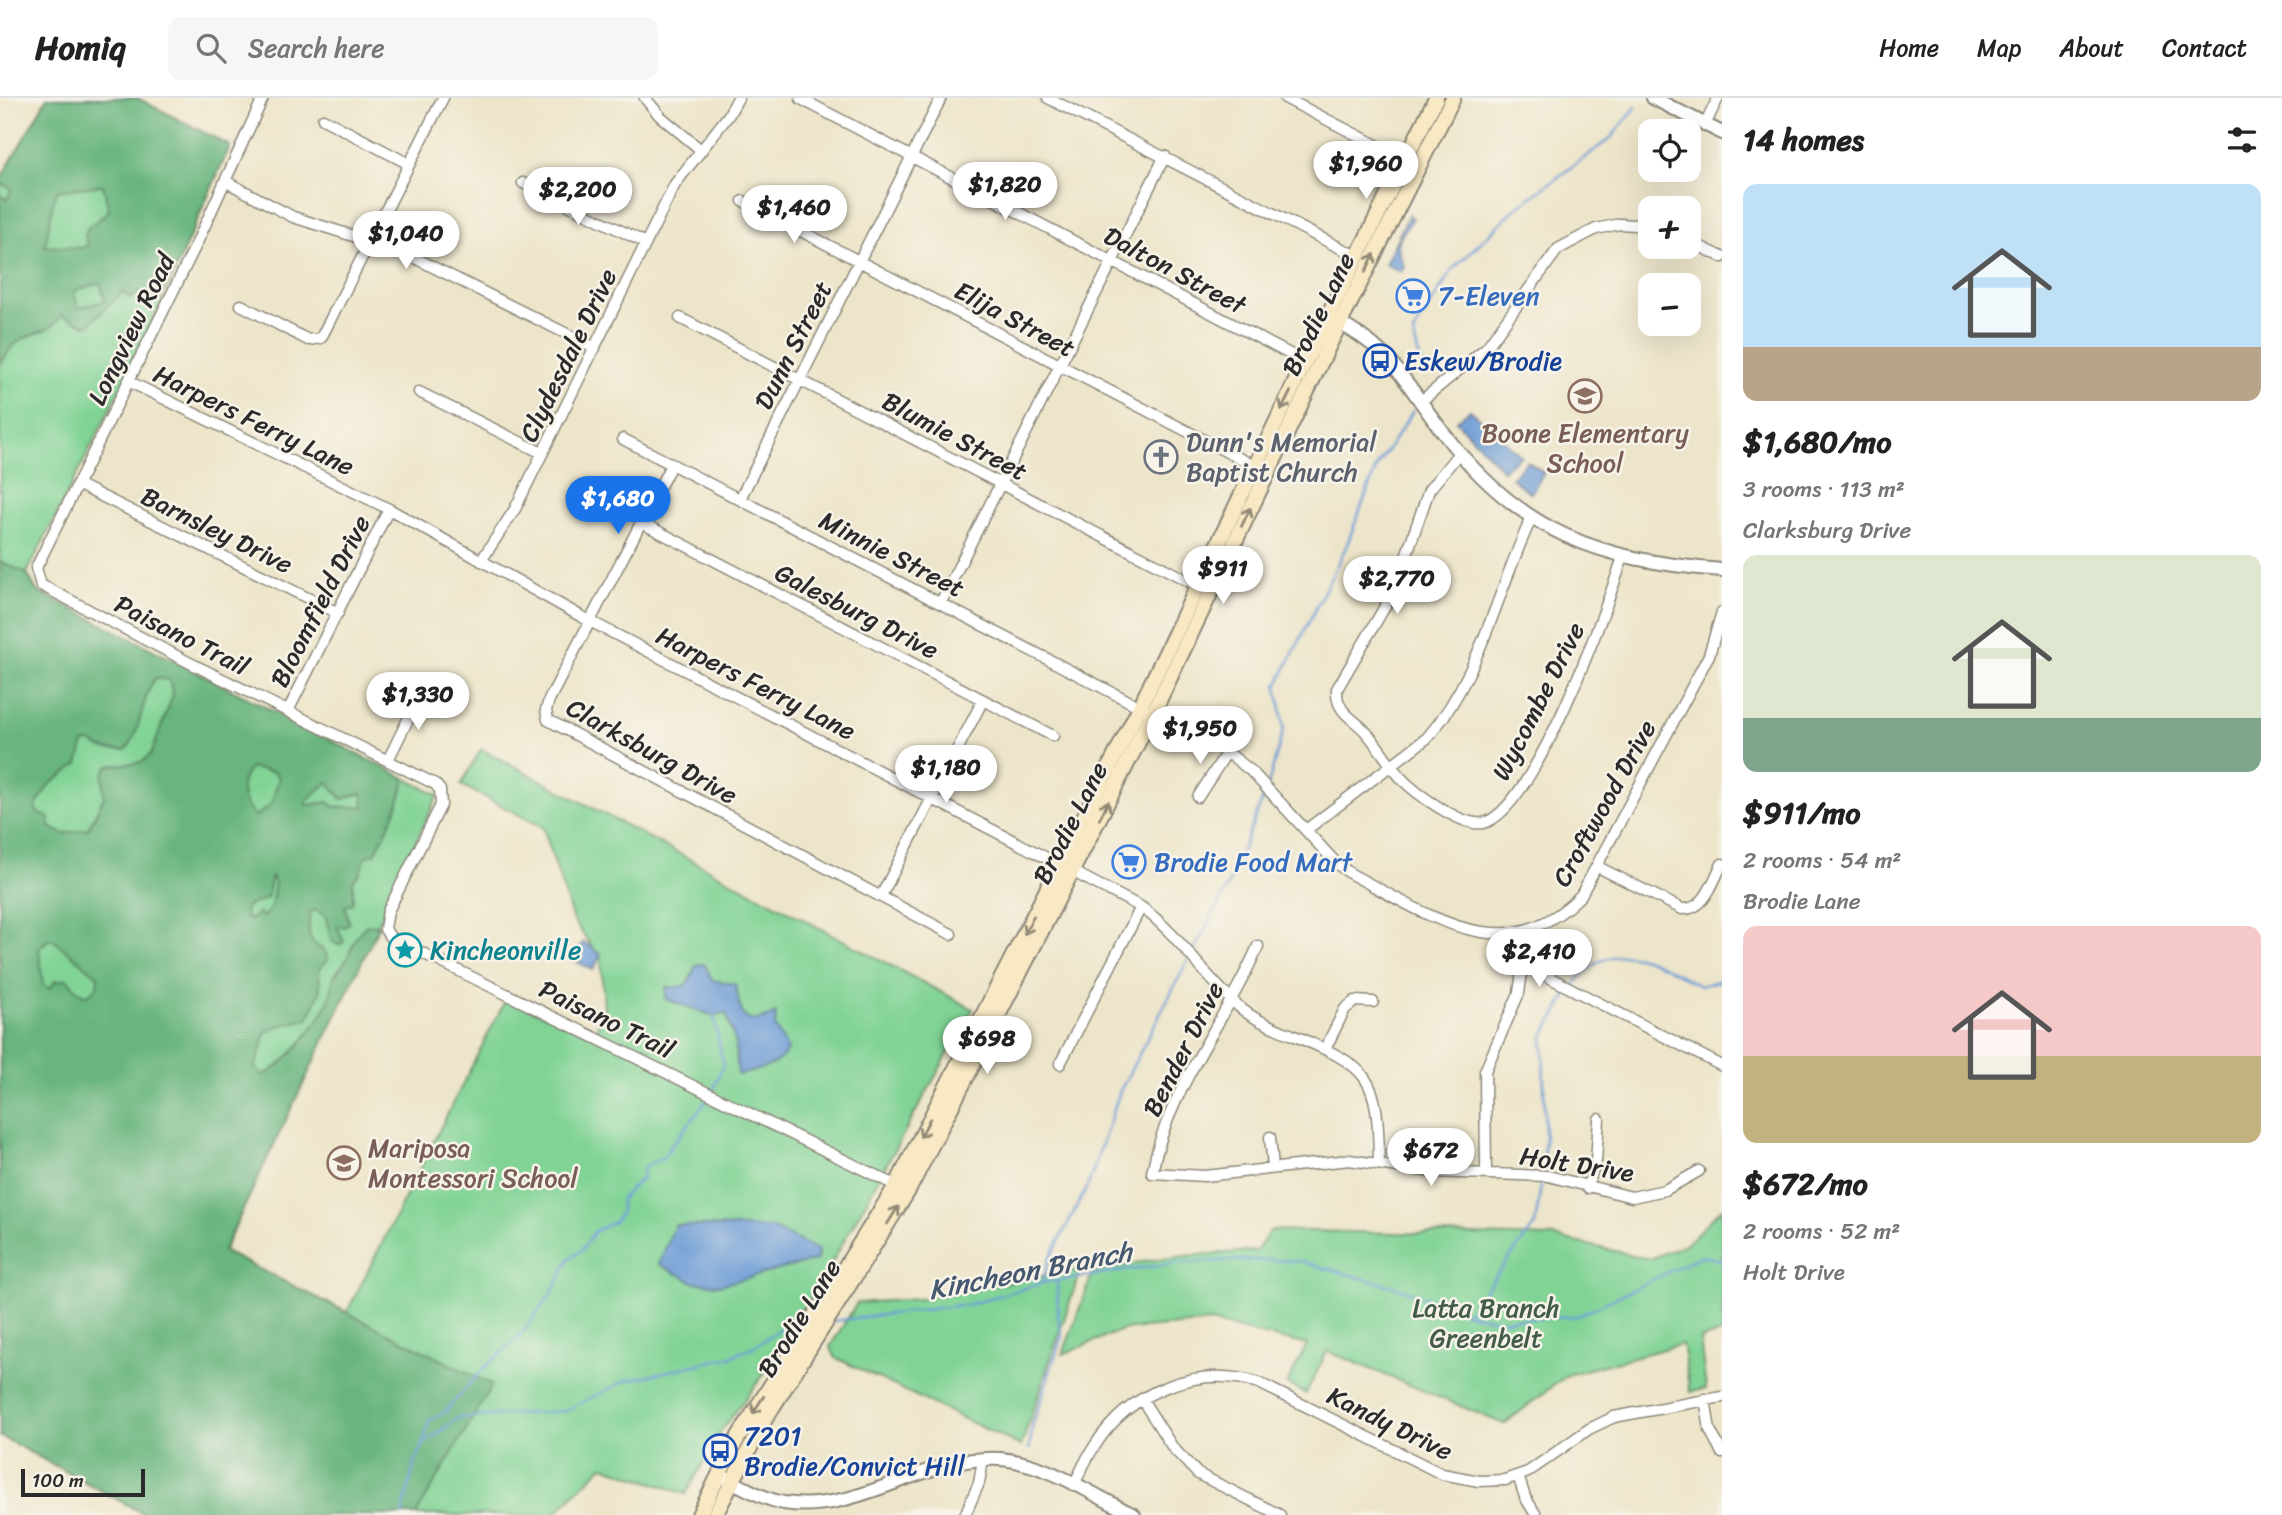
<!DOCTYPE html>
<html lang="en">
<head>
<meta charset="utf-8">
<style>
  :root { --surface:#fff; --page:#f6f6f6; --text:#222; --muted:#767676; --line:#e0e0e0; --accent:#1a73e8 }
  body { margin:0; font-family:Sriracha,sans-serif; background:var(--page); color:var(--text); height:100vh; display:flex; flex-direction:column; font-size:26px; white-space:nowrap }
  * { box-sizing:border-box; margin:0 }
  p { font-size:23px; color:var(--muted) }
  .icon { flex:none; width:38px; height:38px; fill:none; stroke:currentColor; stroke-width:2; stroke-linecap:round; stroke-linejoin:round }
  .map { position:relative; flex:1; overflow:hidden }
  .drawer { display:flex; flex-direction:column; background:var(--surface); width:560px }
  .drawer>* { flex:none }
  .fabs { position:absolute; left:1638px; top:21px; display:grid; gap:14px }
  .fabs a { display:grid; place-items:center; width:63px; height:63px; border-radius:14px; background:var(--surface); box-shadow:0 7px 28px #0002; font-size:35px }
  .scale { position:absolute; left:21px; bottom:18px; width:124px; box-sizing:border-box; padding-left:7px; border:4px solid #2b2b2b; border-top:0; font-size:19px; line-height:24px; white-space:nowrap; color:#2b2b2b; -webkit-text-stroke:5px #f7f3e8; paint-order:stroke }
  .price { position:absolute; translate:-50% -60px; padding:0 16px; border-radius:24px; background:#fff; color:#222; font-size:23px; line-height:46px; filter:drop-shadow(0 2px 4px #0008) }
  .price::after { content:''; position:absolute; left:50%; top:42px; width:21px; height:16px; margin-left:-10px; background:inherit; clip-path:polygon(0 0,100% 0,50% 100%) }
  .price.current { background:var(--accent); color:#fff }
  ul { padding:0; list-style:none }
  li { display:grid; align-content:center; gap:14px; height:371px; padding:0 21px }
  li span { display:grid; place-items:center; height:217px; border-radius:14px; color:#555 }
  li>.icon { margin-inline-start:auto }
  span .icon { width:126px; height:126px; fill:#fffc; stroke-width:1 }
  li b { font-size:30px }
  h2 { display:flex; justify-content:space-between; align-items:center; height:84px; padding:0 21px; font-size:30px }
  header { display:flex; align-items:center; gap:42px; box-sizing:border-box; height:98px; padding:0 35px; background:var(--surface); border-bottom:2px solid var(--line) }
  header strong { font-size:33px }
  nav { display:flex; gap:38px; margin-inline-start:auto; font-size:24px }
  .search { width:490px; height:63px; background:var(--page); display:flex; align-items:center; gap:18px; box-sizing:border-box; padding:0 24px; border-radius:14px; color:var(--muted); font-size:26px }
  main { display:flex; flex:1; min-height:0 }
  .map>svg:first-child { display:block }
  .green { fill:#80d395; stroke:#567f60; stroke-width:2 }
  .forest { fill:#68b57e; stroke:#4a7054; stroke-width:2; fill-rule:evenodd }
  .water { fill:#6d9cd6; stroke:#4c6480; stroke-width:2 }
  .lines { fill:none; stroke-linecap:round; stroke-linejoin:round }
  .stream { stroke:#6d9cd6; stroke-width:2.5 }
  .minor-casing { stroke:#8c887a; stroke-width:13 }
  .tertiary-casing { stroke:#8c887a; stroke-width:16 }
  .secondary-casing { stroke:#8c887a; stroke-width:18 }
  .minor { stroke:#fff; stroke-width:10 }
  .tertiary { stroke:#fff; stroke-width:12 }
  .secondary { stroke:#f8e8c3; stroke-width:14 }
  .oneway { stroke:#928a77 }
  .labels { text-anchor:middle; stroke-width:5; stroke-linejoin:round; paint-order:stroke }
  .street-label { font-size:26px; fill:#2b2b2b; stroke:#f7f3e8 }
  .shop-label { font-size:26px; fill:#366cbe; stroke:#f7f3e8; text-anchor:start }
  .transit-label { font-size:26px; fill:#164399; stroke:#f7f3e8; text-anchor:start }
  .education-label { font-size:26px; fill:#785e54; stroke:#f7f3e8 }
  .worship-label { font-size:26px; fill:#5b616d; stroke:#f7f3e8; text-anchor:start }
  .culture-label { font-size:26px; fill:#0d838f; stroke:#f7f3e8; text-anchor:start }
  .park-label { font-size:26px; fill:#445d4b; stroke:#f7f3e8 }
  .water-label { font-size:28px; font-style:italic; fill:#45586f; stroke:#f7f3e8 }
</style>
</head>
<body>
<header>
<strong>Homiq</strong>
<div class="search"><svg class="icon" aria-label="search" viewBox="0 0 24 24"><circle cx="10" cy="10" r="6"/><path d="M15 15l6 6"/></svg>Search here</div>
<nav><a>Home</a><a>Map</a><a>About</a><a>Contact</a></nav>
</header>
<main>
<div class="map">
<svg width="1722" height="1417" viewBox="0 0 1722 1417">
  <rect width="100%" height="100%" fill="#f7f3e8"/>
  <filter id="ink" filterUnits="userSpaceOnUse"><feTurbulence type="fractalNoise" baseFrequency=".0143" numOctaves="2"/><feDisplacementMap in="SourceGraphic" scale="14" xChannelSelector="R" yChannelSelector="G"/><feConvolveMatrix kernelMatrix="1 2 1 2 8 2 1 2 1" color-interpolation-filters="sRGB"/></filter>
  <filter id="wash" filterUnits="userSpaceOnUse"><feTurbulence type="fractalNoise" baseFrequency=".00686" numOctaves="4" result="noise"/><feDisplacementMap in="SourceGraphic" scale="28" xChannelSelector="R" yChannelSelector="G"/><feGaussianBlur stdDeviation="1.57" result="paint"/><feColorMatrix in="noise" values="0 0 0 0 0 0 0 0 0 0 0 0 0 0 0 0 0 1.4 0 .05"/><feComposite in="paint" operator="in"/></filter>
  <g filter="url(#wash)">
    <rect width="100%" height="100%" fill="#ede5c9"/>
    <!-- green -->
    <path class="green" d="M47,0H137L230,48L138,256L27,475L37,493L438,697L223,1154L347,1214L506,901L594,937L604,911L601,861L573,822L543,729L461,687L481,651L973,911L786,1247L721,1333L686,1396L603,1368L553,1417H146L0,1338V82Z
      M1722,1110V1235L1700,1241L1706,1291L1690,1294L1682,1246L1567,1277L1504,1326L1327,1253L1306,1296L1287,1286L1307,1247L1211,1224L1122,1232L1063,1256L1093,1174C1147,1160 1200,1156 1256,1153L1271,1132L1553,1139L1650,1161L1686,1146Z
      M1081,1171L1021,1348L836,1260L830,1249L857,1205L918,1201Z"/>
    <!-- forest -->
    <path class="forest" d="M47,0H137L230,48L162,201L141,194L129,200L123,194L87,228L62,217C47,239 30,232 13,248C8,253 4,261 0,267V97L7,101L12,91L0,85V82ZM103,87L109,113L87,130L85,139L88,147L81,150L44,148C52,130 48,112 57,93ZM100,185L105,203L78,210L74,193Z
      M0,463L26,475L37,493L405,680C401,708 387,730 375,756L366,758L360,775L353,783V805L345,808L349,825L344,829L337,828L344,844L338,847L331,842L326,819L316,812L310,814C308,831 306,845 324,852L328,861L319,871L320,894L308,921L282,927L266,934L255,970L263,977C285,969 325,919 331,895C333,890 331,885 334,879C337,873 343,868 346,862C353,849 356,833 369,826L379,828L223,1153L492,1287L416,1417H146L0,1338ZM155,580L169,582L173,597L151,656L142,664L108,668L103,677L104,699L88,731L63,736L50,729L49,719L37,715L36,708L48,688L78,666L84,645L91,644C101,653 112,652 126,652C143,631 140,602 155,580ZM251,670L274,674L279,681L271,706L256,718C241,708 236,684 251,670ZM328,684L342,701L362,695L364,709H335L328,704L307,707L306,703ZM272,778L275,785L271,809L263,819L259,815L251,821L245,820L246,809L267,800ZM48,842H53L98,878L97,889L88,897L81,896L67,881L55,883L50,891L43,887L39,850Z"/>
    <!-- water -->
    <path class="water" d="M1409,116L1413,121C1398,142 1393,144 1404,168L1401,174L1385,166Z
      M1470,312L1521,358L1503,372L1456,323Z
      M1527,363L1544,375L1531,395L1511,380Z
      M584,844L601,857L593,872L569,860Z
      M700,866L705,867L712,882L735,886C742,917 741,933 776,915L775,929L788,951C778,970 756,972 738,977L735,943L726,915L714,918L666,901V889C687,890 688,888 695,869Z
      M675,1127L772,1130L818,1152L817,1162L719,1187L693,1184L659,1166Z"/>
    <g class="lines">
      <!-- stream -->
      <path class="stream" d="M1423,274L1413,235L1453,171L1515,111L1611,40L1636,9
        M1268,687L1284,630L1277,588L1346,449L1377,368L1413,313
        M1192,856L1226,792L1266,693
        M1573,888C1613,834 1654,863 1700,888L1722,882
        M713,992L723,967L714,918
        M1542,1067L1545,1043L1543,938L1569,894
        M1042,1185L1050,1160L1088,1087L1120,993L1188,862
        M1468,1214L1535,1127L1541,1087
        M833,1223L970,1206L1042,1185L1176,1165L1243,1162L1298,1163L1399,1190L1467,1215L1496,1222L1578,1218L1701,1158L1722,1162
        M423,1347L429,1323L446,1313L482,1272L520,1238L552,1195L569,1161L581,1153L595,1133L614,1124L621,1114V1101L642,1080L644,1069L662,1060L708,1001
        M1029,1351L1033,1325L1062,1237L1058,1219L1057,1184
        M402,1417L415,1364L424,1346L457,1320L565,1313L625,1283L730,1259L757,1247L781,1230L803,1227"/>
    </g>
  </g>
  <g filter="url(#ink)">
    <g class="lines">
      <defs>
        <path id="minor" d="M263,0L195,149L36,470L41,487L190,565L435,686L440,692L441,707L388,813L385,831L390,839L901,1090
          M645,0L660,18L701,52
          M1048,0L1358,159
          M1285,0L1409,64
          M801,1L1305,264
          M323,21L409,66
          M1705,27L1718,0
          M225,83L293,119L401,153L595,250
          M523,85L646,145
          M743,103L1258,370
          M1689,143L1722,159
          M241,207L308,242L321,240L443,0
          M680,220L1202,490
          M130,284L389,411L584,520L1141,809C1181,838 1205,881 1243,912C1257,923 1274,930 1290,936C1372,970 1378,977 1379,1065
          M419,294L542,355
          M1420,304L1487,249L1558,151L1596,131L1620,126L1650,128
          M623,341L1227,654L1251,673L1336,765L1351,776C1428,816 1505,875 1581,797L1709,557L1722,514
          M1459,355L1429,392L1394,493L1337,591C1337,598 1337,604 1342,611C1348,620 1358,625 1365,633C1378,647 1388,665 1401,680C1415,695 1462,729 1483,725C1534,714 1607,508 1623,459
          M671,367L549,602L546,612L548,622L951,836
          M77,386L338,515
          M740,401L941,0
          M642,425L1053,638
          M481,463L515,411L675,86L728,18L738,0
          M941,504L1165,58
          M288,613L389,411
          M388,662L422,593
          M1198,699L1227,654
          M1306,732L1427,640C1481,578 1497,492 1532,419
          M1598,769L1682,811C1705,813 1713,783 1722,766
          M881,798L983,602
          M1258,848C1226,924 1167,992 1152,1075L1205,1078L1349,1062L1433,1074L1548,1078L1632,1099L1665,1092L1699,1073
          M1523,866L1722,968
          M1325,951L1345,911L1355,903L1373,904
          M1060,966L1141,809
          M1270,1039L1273,1069
          M1486,1075L1485,973L1519,895L1523,866L1519,834
          M1587,1090L1596,1063L1599,1021
          M1705,1301L1710,1332L1722,1355
          M1143,1303L1173,1350L1198,1376L1280,1417
          M1518,1378L1525,1399L1536,1417
          M1074,1387C1080,1374 1086,1361 1094,1349C1129,1293 1197,1266 1259,1285L1442,1376L1479,1383L1505,1382L1528,1374L1589,1331L1614,1319L1722,1299
          M965,1417L979,1385L983,1361"/>
        <path id="tertiary" d="M1653,0L1722,35
          M1331,221C1392,250 1403,282 1442,333C1518,434 1599,463 1722,472
          M725,1380C744,1389 763,1401 784,1405C860,1417 925,1356 1001,1361C1047,1365 1093,1397 1134,1417"/>
        <path id="secondary" d="M699,1417L736,1343L896,1088L1140,609L1305,264L1436,0
          M715,1417L765,1321L908,1093L1153,615L1330,245L1453,0"/>
      </defs>
      <!-- minor casing -->
      <use href="#minor" class="minor-casing"/>
      <!-- tertiary casing -->
      <use href="#tertiary" class="tertiary-casing"/>
      <!-- secondary casing -->
      <use href="#secondary" class="secondary-casing"/>
      <!-- minor -->
      <use href="#minor" class="minor"/>
      <!-- tertiary -->
      <use href="#tertiary" class="tertiary"/>
      <!-- secondary -->
      <use href="#secondary" class="secondary"/>
    </g>
    <!-- one-way arrows -->
    <defs><path id="oneway-shaft" d="M-6 0H5M1.5-3L5.5 0L1.5 3" fill="none" stroke-width="1.6" stroke-linecap="round" stroke-linejoin="round" transform="scale(1.75)"/></defs>
    <g class="oneway">
      <use href="#oneway-shaft" transform="translate(1370 165) rotate(-63)"/>
      <use href="#oneway-shaft" transform="translate(1286 303) rotate(116)"/>
      <use href="#oneway-shaft" transform="translate(1246 419) rotate(-64)"/>
      <use href="#oneway-shaft" transform="translate(1104 712) rotate(-63)"/>
      <use href="#oneway-shaft" transform="translate(1029 827) rotate(117)"/>
      <use href="#oneway-shaft" transform="translate(925 1030) rotate(117)"/>
      <use href="#oneway-shaft" transform="translate(893 1117) rotate(-58)"/>
      <use href="#oneway-shaft" transform="translate(758 1307) rotate(123)"/>
    </g>
  </g>
  <!-- icons -->
  <defs>
    <symbol id="supermarket-ring" viewBox="-11 -11 22 22"><circle r="9.5" fill="#f7f3e8" stroke="#3f7fe0" stroke-width="1.5"/><path d="M-6-5.5h2.5l.6 2H6L4.5 2H-2.5L-4.4-4H-6ZM-1.5 3.2a1.3 1.3 0 1 0 .1 0ZM3 3.2a1.3 1.3 0 1 0 .1 0Z" fill="#3f7fe0"/></symbol>
    <symbol id="bus-ring" viewBox="-11 -11 22 22"><circle r="9.5" fill="#f7f3e8" stroke="#1a4fb4" stroke-width="1.5"/><path d="M-5-6H5V4H4V6H2V4H-2V6H-4V4H-5ZM-3.5-4V0h7V-4ZM-3.5 1.2v1.5H-2V1.2ZM2 1.2v1.5H3.5V1.2Z" fill="#1a4fb4"/></symbol>
    <symbol id="school-ring" viewBox="-11 -11 22 22"><circle r="9.5" fill="#f7f3e8" stroke="#8d6e63" stroke-width="1.5"/><path d="M0-5L7-2L0 1L-7-2ZM-4 1L0 2.5L4 1V4Q0 6-4 4Z" fill="#8d6e63"/></symbol>
    <symbol id="church-ring" viewBox="-11 -11 22 22"><circle r="9.5" fill="#f7f3e8" stroke="#6b7280" stroke-width="1.5"/><path d="M-1.2-6h2.4v3.5h3.3v2.4h-3.3V6h-2.4V-.1h-3.3v-2.4h3.3Z" fill="#6b7280"/></symbol>
    <symbol id="sight-ring" viewBox="-11 -11 22 22"><circle r="9.5" fill="#f7f3e8" stroke="#0f9aa8" stroke-width="1.5"/><path d="M0-6L1.8-2.2L6-1.7L2.9 1.2L3.7 5.4L0 3.3L-3.7 5.4L-2.9 1.2L-6-1.7L-1.8-2.2Z" fill="#0f9aa8"/></symbol>
  </defs>
  <g fill-rule="evenodd">
    <use href="#supermarket-ring" x="1394" y="179" width="38" height="38"/>
    <use href="#bus-ring" x="1361" y="244" width="38" height="38"/>
    <use href="#school-ring" x="1566" y="279" width="38" height="38"/>
    <use href="#church-ring" x="1142" y="340" width="38" height="38"/>
    <use href="#supermarket-ring" x="1110" y="745" width="38" height="38"/>
    <use href="#sight-ring" x="386" y="833" width="38" height="38"/>
    <use href="#school-ring" x="325" y="1046" width="38" height="38"/>
    <use href="#bus-ring" x="701" y="1334" width="38" height="38"/>
  </g>
  <g class="labels">
    <!-- street labels -->
    <g class="street-label">
      <text transform="translate(1175 172) rotate(28)" y="9">Dalton Street</text>
      <text transform="translate(1318 216) rotate(-64)" y="9">Brodie Lane</text>
      <text transform="translate(1015 221) rotate(28)" y="9">Elija Street</text>
      <text transform="translate(131 231) rotate(-64)" y="9">Longview Road</text>
      <text transform="translate(793 247) rotate(-63)" y="9">Dunn Street</text>
      <text transform="translate(568 257) rotate(-64)" y="9">Clydesdale Drive</text>
      <text transform="translate(254 322) rotate(26)" y="9">Harpers Ferry Lane</text>
      <text transform="translate(955 338) rotate(28)" y="9">Blumie Street</text>
      <text transform="translate(217 432) rotate(26)" y="9">Barnsley Drive</text>
      <text transform="translate(892 456) rotate(27)" y="9">Minnie Street</text>
      <text transform="translate(320 503) rotate(-63)" y="9">Bloomfield Drive</text>
      <text transform="translate(857 513) rotate(27)" y="9">Galesburg Drive</text>
      <text transform="translate(182 537) rotate(27)" y="9">Paisano Trail</text>
      <text transform="translate(756 585) rotate(27)" y="9">Harpers Ferry Lane</text>
      <text transform="translate(1538 603) rotate(-63)" y="9">Wycombe Drive</text>
      <text transform="translate(652 653) rotate(29)" y="9">Clarksburg Drive</text>
      <text transform="translate(1604 705) rotate(-61)" y="9">Croftwood Drive</text>
      <text transform="translate(1070 725) rotate(-63)" y="9">Brodie Lane</text>
      <text transform="translate(607 921) rotate(26)" y="9">Paisano Trail</text>
      <text transform="translate(1183 951) rotate(-63)" y="9">Bender Drive</text>
      <text transform="translate(1577 1066) rotate(9)" y="9">Holt Drive</text>
      <text transform="translate(799 1220) rotate(-58)" y="9">Brodie Lane</text>
      <text transform="translate(1390 1325) rotate(26)" y="9">Kandy Drive</text>
    </g>
    <!-- shop labels -->
    <g class="shop-label">
      <text x="1438" y="207">7-Eleven</text>
      <text x="1154" y="773">Brodie Food Mart</text>
    </g>
    <!-- transit labels -->
    <g class="transit-label">
      <text x="1404" y="272">Eskew/Brodie</text>
      <text x="744" y="1347">7201<tspan x="744" dy="30">Brodie/Convict Hill</tspan></text>
    </g>
    <!-- education labels -->
    <g class="education-label">
      <text x="1585" y="344">Boone Elementary<tspan x="1585" dy="30">School</tspan></text>
      <text x="368" y="1059" text-anchor="start">Mariposa<tspan x="368" dy="30">Montessori School</tspan></text>
    </g>
    <!-- worship labels -->
    <g class="worship-label">
      <text x="1186" y="353">Dunn's Memorial<tspan x="1186" dy="30">Baptist Church</tspan></text>
    </g>
    <!-- culture labels -->
    <g class="culture-label">
      <text x="430" y="861">Kincheonville</text>
    </g>
    <!-- park labels -->
    <g class="park-label">
      <text x="1486" y="1219">Latta Branch<tspan x="1486" dy="30">Greenbelt</tspan></text>
    </g>
    <!-- water labels -->
    <g class="water-label">
      <text transform="translate(1030 1172) rotate(-11)" y="10">Kincheon Branch</text>
    </g>
  </g>
</svg>
<div class="fabs">
<a><svg class="icon" aria-label="locate" viewBox="0 0 24 24"><circle cx="12" cy="12" r="6"/><path d="M12 2v4M12 18v4M2 12h4M18 12h4"/></svg></a>
<a>+</a>
<a>−</a>
</div>
<div class="scale">100 m</div>
<b class="price" style="left:1366px;top:103px">$1,960</b>
<b class="price" style="left:1005px;top:124px">$1,820</b>
<b class="price" style="left:578px;top:129px">$2,200</b>
<b class="price" style="left:794px;top:147px">$1,460</b>
<b class="price" style="left:406px;top:173px">$1,040</b>
<b class="price current" style="left:618px;top:438px">$1,680</b>
<b class="price" style="left:1223px;top:508px">$911</b>
<b class="price" style="left:1397px;top:518px">$2,770</b>
<b class="price" style="left:418px;top:634px">$1,330</b>
<b class="price" style="left:1200px;top:668px">$1,950</b>
<b class="price" style="left:946px;top:707px">$1,180</b>
<b class="price" style="left:1539px;top:891px">$2,410</b>
<b class="price" style="left:987px;top:978px">$698</b>
<b class="price" style="left:1431px;top:1090px">$672</b>
</div>
<section class="drawer">
<h2>14 homes<svg class="icon" aria-label="filters" viewBox="0 0 24 24"><path d="M4 7h16M4 17h16"/><circle cx="9" cy="7" r="2"/><circle cx="15" cy="17" r="2"/></svg></h2>
<ul>
<li><span style="background:linear-gradient(#bfe0f5 75%,#b9a48a 0)"><svg class="icon" aria-label="home" viewBox="0 0 24 24"><path d="M3 11l9-7 9 7M6 9v11h12V9"/></svg></span><div><b>$1,680/mo</b><p>3 rooms · 113 m²</p><p>Clarksburg Drive</p></div></li>
<li><span style="background:linear-gradient(#dfe7d0 75%,#7fa58c 0)"><svg class="icon" aria-label="home" viewBox="0 0 24 24"><path d="M3 11l9-7 9 7M6 9v11h12V9"/></svg></span><div><b>$911/mo</b><p>2 rooms · 54 m²</p><p>Brodie Lane</p></div></li>
<li><span style="background:linear-gradient(#f6c9c9 60%,#c2b280 0)"><svg class="icon" aria-label="home" viewBox="0 0 24 24"><path d="M3 11l9-7 9 7M6 9v11h12V9"/></svg></span><div><b>$672/mo</b><p>2 rooms · 52 m²</p><p>Holt Drive</p></div></li>
</ul>
</section>
</main>
</body>
</html>
